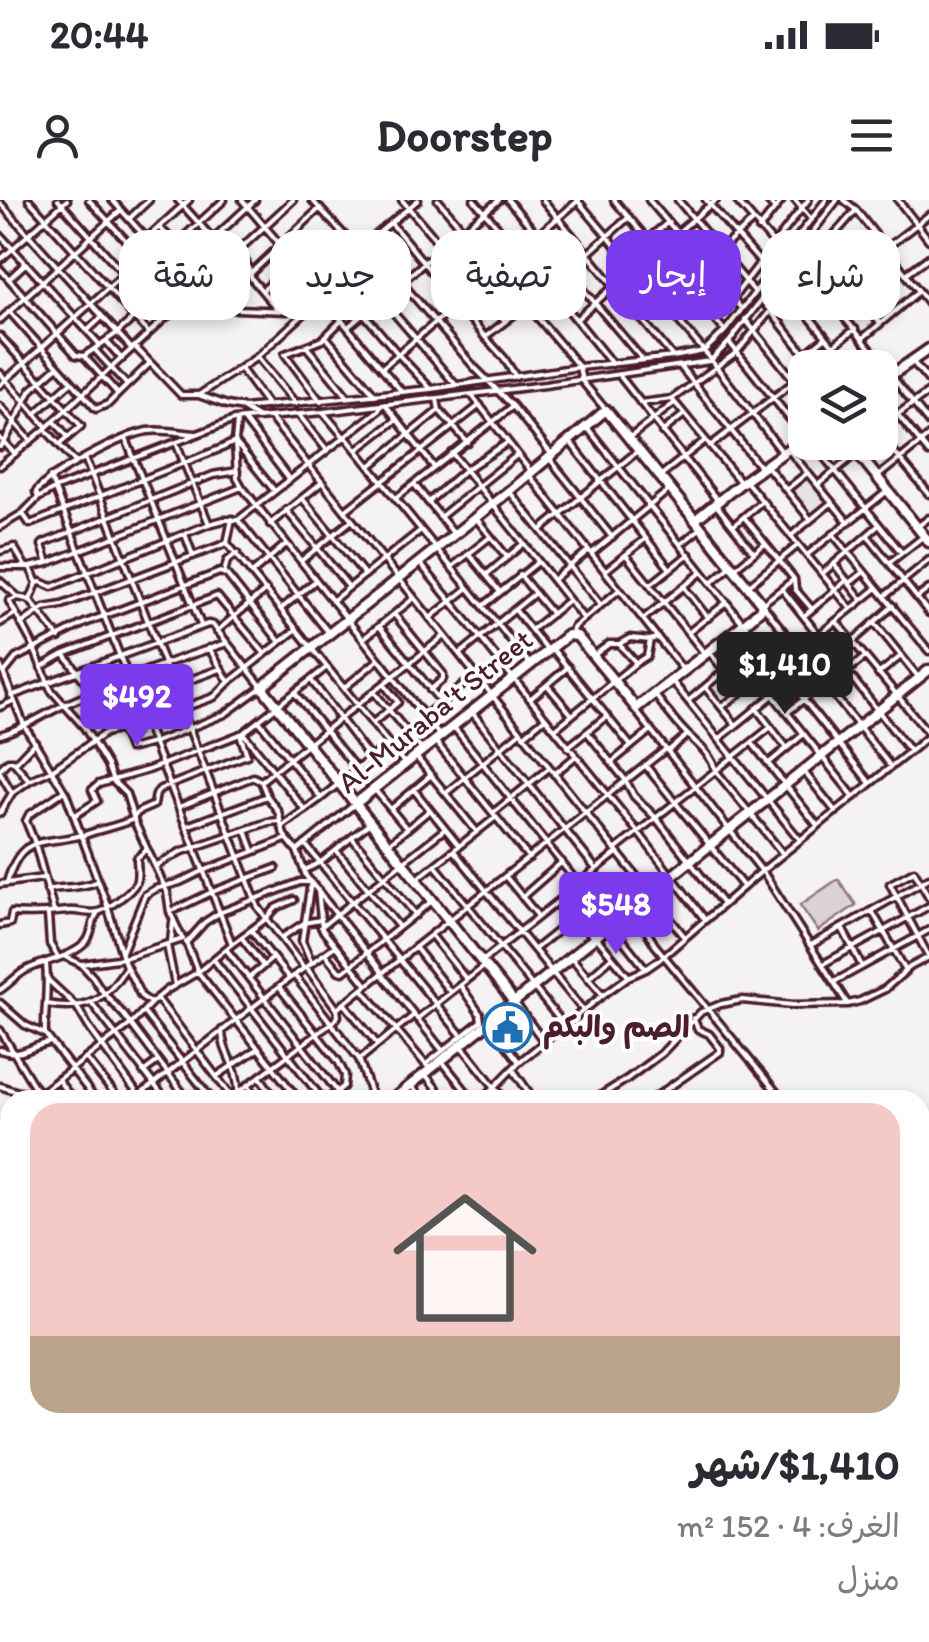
<!DOCTYPE html>
<html lang="ar">
<head>
<meta charset="utf-8">
<style>
  :root { --surface:#fff; --page:#f2f2f3; --text:#2b2b33; --muted:#7c7c81; --line:#e1e1e2; --accent:#7c3aed }
  body { margin:0; font-family:Itim,"Playpen Sans Arabic",sans-serif; background:var(--page); color:var(--text); direction:rtl; height:100vh; display:flex; flex-direction:column; font-size:38px; white-space:nowrap }
  * { box-sizing:border-box; margin:0 }
  p { font-size:32px; color:var(--muted) }
  .icon { flex:none; width:55px; height:55px; fill:none; stroke:currentColor; stroke-width:2; stroke-linecap:round; stroke-linejoin:round }
  .map { position:relative; flex:1; overflow:hidden; direction:ltr }
  .side { position:absolute; left:0px; top:890px; width:930px; height:552px; display:flex; flex-direction:column; background:var(--surface); border-radius:30px 30px 0 0; box-shadow:0 5px 15px #0003; direction:rtl }
  .side>* { flex:none }
  .top-card { position:absolute; left:30px; top:30px; width:870px; height:90px; direction:rtl; display:flex; gap:20px }
  .controls { position:absolute; left:788px; top:150px; display:grid; gap:20px }
  .controls a { display:grid; place-items:center; width:110px; height:110px; border-radius:20px; background:var(--surface); box-shadow:0 5px 15px #0003; font-size:50px }
  .price { position:absolute; translate:-50% -85px; padding:0 22px; border-radius:10px; background:var(--accent); color:#fff; font-size:32px; line-height:65px; filter:drop-shadow(0 2px 5px #0008) }
  .price::after { content:''; position:absolute; left:50%; top:60px; width:30px; height:22px; margin-left:-15px; background:inherit; clip-path:polygon(0 0,100% 0,50% 100%) }
  .price.selected { background:#222; color:#fff }
  ul { padding:0; list-style:none }
  li { display:grid; align-content:center; gap:20px; height:530px; padding:0 30px }
  li+li { border-top:2px solid var(--line) }
  li span { display:grid; place-items:center; height:310px; border-radius:30px; color:#555 }
  li>.icon { margin-inline-start:auto }
  span .icon { width:180px; height:180px; fill:#fffc; stroke-width:1 }
  li b { font-size:42px }
  .chip { padding:0 35px; border-radius:30px; background:var(--surface); box-shadow:0 5px 15px #0003; font-size:35px; line-height:90px }
  .chip.selected { background:var(--accent); color:#fff }
  .status { display:flex; justify-content:space-between; align-items:center; height:70px; padding:0 50px; background:var(--surface); direction:ltr }
  .status svg { height:28px; fill:currentColor }
  header { display:flex; justify-content:space-between; align-items:center; height:130px; padding:0 30px; background:var(--surface); font-size:45px; font-weight:700 }
  .map>svg:first-child { display:block }
  .built { fill:#e7e2e3 }
  .park { fill:#dbd2d5; stroke:#927880; stroke-width:2.5 }
  .lines { fill:none; stroke-linecap:round; stroke-linejoin:round }
  .street-casing { stroke:#4a1f2b; stroke-width:11 }
  .secondary-casing { stroke:#4a1f2b; stroke-width:15 }
  .street { stroke:#fff; stroke-width:4 }
  .secondary { stroke:#fff; stroke-width:8 }
  .labels { text-anchor:middle; stroke-width:8; stroke-linejoin:round; paint-order:stroke }
  .street-label { font-size:30px; fill:#4a1f2b; stroke:#fff }
  .poi-label { font-size:30px; font-weight:bold; fill:#4a1f2b; stroke:#fff; text-anchor:start }
</style>
</head>
<body>
<div class="status"><b>20:44</b><svg viewBox="0 0 49 12"><path d="M0 12V9h3v3zM5 12V6h3v6zM10 12V3h3v9zM15 12V0h3v12zM26 1h20v11H26zM47 4h2v5h-2z"/></svg></div>
<header><svg class="icon" aria-label="menu" viewBox="0 0 24 24"><path d="M4 6h16M4 12h16M4 18h16"/></svg>Doorstep<svg class="icon" aria-label="person" viewBox="0 0 24 24"><circle cx="12" cy="8" r="4"/><path d="M4 21q1-7 8-7t8 7"/></svg></header>
<div class="map">
<svg width="929" height="1442" viewBox="0 0 929 1442">
  <rect width="100%" height="100%" fill="#f4f2f2"/>
  <filter id="ink" filterUnits="userSpaceOnUse"><feTurbulence type="fractalNoise" baseFrequency=".01" numOctaves="2"/><feDisplacementMap in="SourceGraphic" scale="20" xChannelSelector="R" yChannelSelector="G"/><feConvolveMatrix kernelMatrix="1 2 1 2 8 2 1 2 1" color-interpolation-filters="sRGB"/></filter>
  <g filter="url(#ink)">
    <!-- built -->
    <path class="built" d="M808,276L829,302L810,318L789,292Z
      M568,1433H709L684,1442H572Z"/>
    <!-- park -->
    <path class="park" d="M838,679L856,705L818,731L800,705Z"/>
    <g class="lines">
      <defs>
        <path id="street" d="M29,0L149,133
          M58,0L150,103
          M89,0L183,103
          M112,0L206,104L214,108L287,111L295,108L318,89L358,50L418,0
          M178,0L228,56
          M242,0L318,89
          M312,0L358,50
          M402,0L505,121
          M438,0L566,151L579,167L582,181L606,210
          M474,0L550,87L612,164
          M508,0L643,160
          M543,0L673,157
          M577,0L704,151L783,253
          M614,0L725,131
          M649,0L740,107
          M678,0L754,91
          M706,0L769,72
          M736,0L774,44L791,61
          M767,0L775,9
          M795,0L812,20
          M844,0L856,10L929,104
          M898,0L929,40
          M0,3L131,148
          M129,19L149,0
          M391,23L485,137L504,158L516,177
          M159,27L176,44
          M759,29L782,0
          M677,33L716,0
          M0,35L100,145
          M185,37L199,52
          M147,38L189,0
          M371,39L397,69L409,91L475,168L513,206L552,255
          M648,39L667,23
          M886,48L929,15
          M720,50L753,21
          M232,54L246,62L252,79L278,110
          M163,56L224,0
          M794,57L892,175
          M0,60L67,0
          M348,60L456,185
          M0,69L76,155L84,156L117,133L180,76
          M708,69L723,56
          M177,72L255,0
          M250,74L320,8
          M906,74L929,57
          M332,76L398,154L431,189
          M778,78L851,168
          M9,79L26,63
          M684,82L703,66
          M262,91L296,61
          M854,91L879,122
          M761,99L816,168
          M155,101L168,116
          M309,102L320,100L327,103L402,192
          M663,103L685,84
          M835,105L893,58
          M9,111L96,209L108,204L118,194
          M577,119L656,49
          M717,119L808,0
          M745,119L805,194
          M0,120L121,10
          M348,127L499,0
          M87,131L102,117
          M0,136L81,226L60,244
          M326,137L375,195
          M485,137L550,87L629,17
          M863,138L919,91
          M106,141L122,159
          M729,142L804,237
          M306,146L347,196
          M833,146L855,129
          M135,147L181,195H199L227,205L244,208L431,189L579,167L673,157L704,151L725,131L826,0
          M94,149L127,185
          M805,154L825,138
          M84,156L118,194L150,163
          M258,158L296,204
          M913,162L929,181
          M680,166L761,268
          M382,168L579,0
          M820,168L839,153
          M241,169L268,206
          M0,173L46,226
          M619,175L718,301
          M891,175L929,223
          M791,176L811,161
          M0,185L154,47
          M880,193L929,253
          M471,194L531,272
          M199,195L257,157L307,111L311,102
          M437,199L439,210L468,243
          M672,199L741,283
          M321,202L285,154L322,140L342,120
          M640,203L672,199L737,152L805,68L856,10
          M385,204L434,267
          M0,206L31,241
          M241,207L259,218
          M324,213L344,237
          M35,214L71,182
          M898,214L929,192
          M299,215L327,250
          M270,217L684,736
          M244,220L289,279
          M55,222L68,237
          M586,226L870,583
          M46,230L76,263
          M662,232L682,216
          M880,235L929,294
          M345,236L530,464
          M0,238L15,254
          M629,238L673,204
          M126,239L201,425
          M812,242L902,353
          M571,243L670,369
          M177,245L209,324
          M710,246L795,181
          M0,247L4,243L31,190L57,167
          M788,249L848,322
          M357,250L396,220
          M452,253L584,419
          M85,258L258,707L304,768
          M549,258L612,337
          M766,265L810,319
          M0,266L45,229L293,0
          M370,266L439,210
          M529,275L684,471
          M660,276L703,242
          M877,277L929,236
          M745,280L851,409
          M414,284L454,334
          M819,284L857,253
          M273,289L235,242L237,278L242,287L440,536
          M786,290L806,274
          M509,291L601,405
          M38,298L36,292C49,274 125,234 148,231C163,229 181,233 196,234
          M302,298L365,375
          M396,298L513,206
          M428,302L465,270L507,243
          M717,306L754,353
          M286,310L349,387
          M346,310L480,205
          M23,314L30,324L222,248L235,242L237,221
          M440,317L517,255
          M475,317L507,357
          M744,317L794,379L795,389L812,409
          M238,320L329,433
          M270,324L321,283
          M733,326L762,301
          M0,327L23,313L38,298L54,289L234,220L323,212L545,185L710,161L729,142L837,0
          M917,327L929,318
          M542,329L639,250
          M185,334L193,356
          M833,334L929,451
          M792,335L831,303
          M867,335L929,413
          M227,343L405,564
          M227,343L232,319
          M681,344L701,328
          M0,351L14,347L25,366
          M592,353L670,289
          M469,354L500,392
          M626,355L705,454
          M807,355L885,293
          M301,361L352,320
          M419,362L638,632L703,717
          M48,363L42,345L44,343L213,275L237,271
          M889,363L924,336
          M834,364L862,400
          M0,367H30L48,363L242,287
          M30,367L37,383
          M452,367L490,337
          M734,369L765,344
          M605,371L644,340
          M224,373L227,361L237,353
          M252,373L286,344
          M822,374L879,325
          M486,375L523,344
          M520,375L552,414
          M554,379L589,350
          M794,379L762,404L891,567
          M0,381L18,397
          M712,382L731,366
          M850,383L864,372
          M650,385L689,354
          M748,386L798,345
          M684,387L708,418
          M782,389L909,550
          M886,395L929,360
          M917,398L929,389
          M30,400L18,397L9,401L31,441L51,490L84,527L107,565L113,581L126,594L135,623L167,692L170,712
          M332,401L421,330
          M483,406L538,362
          M281,409L315,381
          M516,411L547,450
          M394,414L443,474V479L430,490
          M804,416L847,380
          M430,418L468,388
          M643,419L702,372
          M836,421L929,534
          M874,422L919,478
          M0,423L13,415
          M21,424L44,408L62,405L227,343
          M379,426L441,502
          M531,430L569,400
          M217,431L266,390
          M688,433L727,402
          M572,434L573,428L619,390
          M727,437L854,597
          M59,438L30,400L37,383L41,382L52,387L209,324L224,320H238L379,210L382,204
          M363,439L414,398
          M852,442L893,406
          M619,444L636,463L647,456L650,440
          M551,447L631,546
          M209,448L229,482
          M799,451L877,388
          M709,452L742,491
          M461,453L535,393
          M64,454L93,492
          M593,456L609,444H619L630,438L650,440L656,438
          M0,465L24,525L66,594L106,702L125,764L141,796L151,803L167,790L198,772L232,744L50,277
          M41,467L64,454L217,396L265,454
          M4,473L16,458L85,423L220,372L227,375L280,442
          M878,474L901,456
          M311,480L370,558
          M672,481L800,640
          M547,485L572,515
          M705,487L736,525
          M344,488L378,460
          M826,488L865,457
          M374,492L422,550
          M295,493L357,570
          M655,495C665,508 675,522 686,533C699,546 710,553 716,571L783,654
          M11,496L208,424L213,425L262,487L225,514L153,543L129,549L122,529
          M530,499L568,467
          M688,501L723,472
          M0,507L13,501
          M722,507L797,448
          M183,508L214,497L229,482L297,429
          M756,508L787,548
          M471,511L596,669
          M636,511L765,675L847,803
          M788,512L823,484
          M424,516L475,476
          M259,521L321,598
          M373,523L398,502L384,484
          M453,526L646,769
          M84,527L105,511L220,469
          M555,529L636,463
          M587,532L626,581L634,596L656,618L723,704
          M243,533L305,610
          M0,535C23,528 43,515 64,505C117,481 172,460 227,443
          M523,536L545,518
          M719,539L789,482
          M435,541L529,658
          M752,543L817,625
          M568,547L607,516
          M668,551L687,535
          M417,558L477,632
          M16,562L35,542
          M612,562L651,530
          M769,563L804,534
          M645,565L743,686
          M0,569L8,561H13L28,579
          M0,572L12,593
          M805,573L836,612
          M554,574L576,556
          M261,581L267,596L278,611L284,635L297,651L306,676L382,772
          M375,590L407,629
          M414,590L459,646
          M446,593L519,533
          M179,607L253,577L261,581L264,579L444,436
          M391,609L430,576
          M494,612L549,568
          M0,613L12,593L30,580L52,570L105,533L150,523L179,499
          M74,616L97,601L92,590L99,584L148,570L243,533L327,467
          M134,617L138,612L154,605L156,594L160,589L247,555L240,534
          M187,626L267,596
          M281,627L321,598L388,544
          M246,631L253,650
          M82,636C99,629 116,627 134,619
          M353,639L416,715
          M305,644L462,836
          M387,645L430,610
          M336,650L399,727
          M615,650L771,527
          M297,651L355,604
          M454,651L583,810
          M435,665L564,825
          M156,666L180,652L268,622L280,621
          M305,670L321,662L370,623
          M506,677L538,716
          M417,679L496,617
          M7,682C22,632 41,646 82,635
          M311,682L302,741L312,763
          M579,683L617,653
          M0,684L43,678
          M47,690C63,686 80,689 96,682
          M318,690L322,729L366,784
          M522,697L562,662
          M637,703L646,730L655,745L783,900
          M872,711L906,771
          M54,712L35,643L26,621L29,615L64,591
          M48,715L50,744L58,757
          M0,725L10,723L12,713C32,715 48,713 67,711C77,709 87,715 98,712C107,710 132,691 136,683C139,676 137,666 137,658L146,650
          M321,727L445,629
          M842,728L862,766
          M251,730L288,777
          M432,736L466,779
          M596,737L628,776
          M182,738L170,712L212,692L276,668
          M242,738L263,766
          M281,738L304,723L320,720
          M188,741L205,722L219,713L300,682H311
          M171,742L173,722
          M186,742L198,772L299,900
          M232,744L266,719L276,708L294,700
          M167,745L175,785
          M811,745L929,678
          M415,747L450,792
          M226,749L344,900
          M535,749L576,716
          M122,752L145,695L155,689L180,682L203,671L286,639
          M325,754L339,771L343,772L432,701
          M64,756L81,764L93,777L102,791L124,815L188,900
          M571,757L603,795
          M214,760L323,900
          M481,762L561,699L592,736
          M82,764L124,758L183,739
          M823,764L929,706
          M307,768L337,809
          M381,773L443,851
          M294,775L359,859L373,900
          M250,777L273,758
          M588,778L611,758
          M48,780L77,807L90,829L142,900
          M834,782L929,730
          M279,787L338,861L345,875L344,886L327,900
          M362,789L427,866
          M0,790C9,784 17,775 26,770C43,761 73,757 86,742C93,734 91,722 98,712
          M157,798L234,900
          M91,802L166,900
          M0,803L25,825L45,834L96,900
          M344,803L377,844
          M515,803L545,843
          M47,804C86,811 106,800 126,767
          M144,813L212,900
          M417,819L484,766
          M489,822L519,862
          M0,830L37,891L44,890L52,900
          M222,830C222,854 239,867 238,892
          M45,834C44,810 49,790 46,764
          M461,845L505,900
          M0,850C22,858 28,847 48,843
          M86,858L119,900
          M360,859L414,815
          M442,861L473,900
          M426,864L481,821L480,814L460,785
          M514,871L534,900
          M143,872L158,861
          M425,874L445,900
          M217,876L259,848
          M260,877L276,900
          M58,880L73,900
          M411,885L422,900
          M0,886L18,892L37,891
          M249,886L259,900
          M31,900L131,824L151,803
          M133,900L289,779L335,746
          M228,900L334,821L338,816L337,809C446,722 557,636 666,549
          M482,900L519,862L603,795L628,777L646,769L659,760L762,671L929,536
          M598,900L600,896L627,879L662,853L701,812L721,804L742,800L793,805L848,804L860,801L885,789L910,767L929,757L890,684L914,671L929,697
          M651,900L720,852V848L709,834L698,829L693,818
          M0,925L10,917
          M0,928L10,939
          M0,955L10,947
          M0,970L10,982
          M0,993L10,986
          M0,1003L10,1015
          M0,1032L10,1045
          M0,1060L10,1052
          M0,1061L10,1075
          M920,1088L929,1099
          M0,1091L3,1098L0,1100
          M10,1103L4,1108L10,1124
          M920,1138L929,1149
          M0,1163L10,1189
          M0,1173L10,1170
          M0,1231L10,1256
          M920,1287L929,1289
          M0,1291L10,1287
          M0,1305L10,1331
          M920,1338L929,1349
          M0,1348L10,1344
          M920,1367L929,1360
          M0,1383L10,1409
          M0,1393L10,1389
          M0,1412L10,1408
          M19,1432L23,1442
          M49,1432L52,1442
          M78,1432L82,1442
          M103,1432L107,1442
          M249,1432L252,1442
          M304,1432L308,1442
          M333,1432L337,1442
          M387,1432L391,1442
          M414,1432L418,1442
          M441,1432L444,1442
          M503,1432L507,1442
          M528,1432L531,1442
          M750,1432L753,1442
          M808,1432L812,1442
          M825,1432L829,1442
          M870,1432L877,1442
          M306,1438L318,1432
          M17,1442L41,1432
          M178,1442L202,1432
          M259,1442L283,1432
          M483,1442L508,1432
          M836,1442L848,1432
          M918,1442L929,1433"/>
        <path id="secondary" d="M880,183L929,149
          M849,242L929,342
          M355,604L568,435L577,436L636,508L745,423L760,410L762,404L695,320L741,283L805,237
          M514,802L262,487L509,291L606,210L695,320
          M392,900L929,470
          M920,1156L929,1149
          M131,1432L135,1442
          M560,1432L563,1442
          M697,1442L724,1432"/>
      </defs>
      <!-- street casing -->
      <use href="#street" class="street-casing"/>
      <!-- secondary casing -->
      <use href="#secondary" class="secondary-casing"/>
      <!-- street -->
      <use href="#street" class="street"/>
      <!-- secondary -->
      <use href="#secondary" class="secondary"/>
    </g>
  </g>
  <!-- icons -->
  <defs>
    <symbol id="civic-ring" viewBox="-11 -11 22 22"><circle r="9.5" fill="#fff" stroke="#1f6fb2" stroke-width="1.5"/><path d="M-.6-6.5H3V-4.5H.6V-3L4-1V1h2V6H-6V1h2V-1L-.6-3ZM-1.2 2.5V6h2.4V2.5Z" fill="#1f6fb2"/></symbol>
  </defs>
  <g fill-rule="evenodd">
    <use href="#civic-ring" x="480" y="800" width="55" height="55"/>
  </g>
  <g class="labels">
    <!-- street labels -->
    <g class="street-label">
      <text transform="translate(435 511) rotate(-39)" y="10">Al-Muraba't Street</text>
    </g>
    <!-- poi labels -->
    <g class="poi-label">
      <text x="543" y="837">الصم والبكم</text>
    </g>
  </g>
</svg>
<div class="controls">
<a><svg class="icon" aria-label="layers" viewBox="0 0 24 24"><path d="M12 4l9 5-9 5-9-5zM3 14l9 5 9-5"/></svg></a>
</div>
<b class="price selected" style="left:785px;top:517px">$1,410</b>
<b class="price" style="left:137px;top:549px">$492</b>
<b class="price" style="left:616px;top:757px">$548</b>
<div class="top-card">
<a class="chip">شراء</a>
<a class="chip selected">إيجار</a>
<a class="chip">تصفية</a>
<a class="chip">جديد</a>
<a class="chip">شقة</a>
</div>
<section class="side">
<ul>
<li><span style="background:linear-gradient(#f6c9c9 75%,#b9a48a 0)"><svg class="icon" aria-label="home" viewBox="0 0 24 24"><path d="M3 11l9-7 9 7M6 9v11h12V9"/></svg></span><div><b>$1,410/شهر</b><p>الغرف: 4 · 152 m²</p><p>منزل</p></div></li>
</ul>
</section>
</div>
</body>
</html>
